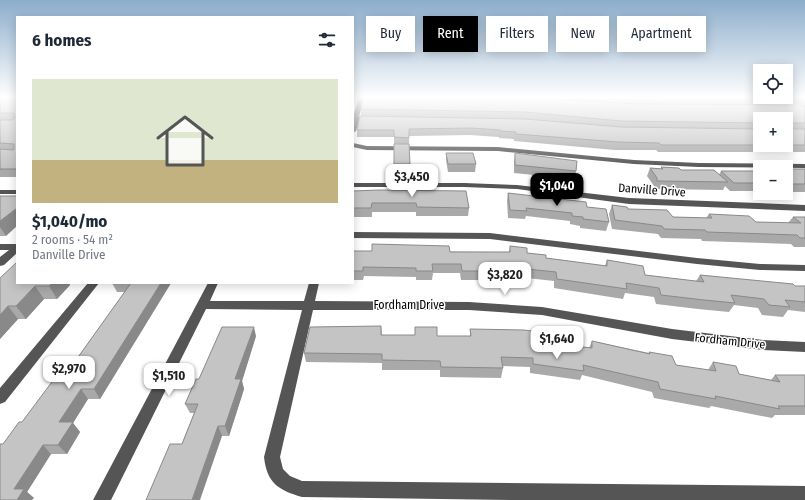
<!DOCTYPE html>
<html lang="en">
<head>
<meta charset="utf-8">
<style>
  :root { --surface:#fff; --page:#f2f2f3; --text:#1f2937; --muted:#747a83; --line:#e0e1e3; --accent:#000 }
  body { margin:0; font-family:"Fira Sans Condensed",sans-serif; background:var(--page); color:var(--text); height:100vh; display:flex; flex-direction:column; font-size:15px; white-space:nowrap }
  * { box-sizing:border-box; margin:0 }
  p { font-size:13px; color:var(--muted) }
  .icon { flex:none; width:22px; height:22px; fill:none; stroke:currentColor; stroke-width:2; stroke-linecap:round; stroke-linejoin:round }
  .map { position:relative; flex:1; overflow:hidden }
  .sheet { position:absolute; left:16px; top:16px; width:338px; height:268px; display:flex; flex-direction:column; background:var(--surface); border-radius:0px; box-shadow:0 2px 10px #0003 }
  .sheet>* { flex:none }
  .banner { position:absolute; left:366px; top:16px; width:379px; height:36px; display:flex; gap:8px }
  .buttons { position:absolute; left:753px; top:64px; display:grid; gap:8px }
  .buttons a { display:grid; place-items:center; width:40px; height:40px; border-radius:0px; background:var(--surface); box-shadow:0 2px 10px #0003; font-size:20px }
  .price { position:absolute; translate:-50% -34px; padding:0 9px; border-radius:8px; background:#fff; color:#222; font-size:13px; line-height:26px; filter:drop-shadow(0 1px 2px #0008) }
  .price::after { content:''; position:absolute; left:50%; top:24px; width:12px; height:9px; margin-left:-6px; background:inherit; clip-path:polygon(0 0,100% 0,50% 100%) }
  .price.current { background:var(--accent); color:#fff }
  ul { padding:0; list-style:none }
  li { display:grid; align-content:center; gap:8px; height:212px; padding:0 16px }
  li+li { border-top:1px solid var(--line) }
  li span { display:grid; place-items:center; height:124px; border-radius:0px; color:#555 }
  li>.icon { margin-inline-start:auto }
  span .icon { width:72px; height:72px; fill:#fffc; stroke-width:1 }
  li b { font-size:17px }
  h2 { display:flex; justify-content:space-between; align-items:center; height:48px; padding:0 16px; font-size:17px }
  .tag { padding:0 14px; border-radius:0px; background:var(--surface); box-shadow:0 2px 10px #0003; font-size:14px; line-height:36px }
  .tag.current { background:var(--accent); color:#fff }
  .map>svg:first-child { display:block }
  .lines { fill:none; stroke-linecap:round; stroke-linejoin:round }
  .minor { fill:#555; fill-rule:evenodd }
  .wall { fill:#a9a9a9; fill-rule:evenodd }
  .shaded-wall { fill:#898989 }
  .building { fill:#c4c4c4; stroke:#898989 }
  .labels { text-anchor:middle; stroke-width:3; stroke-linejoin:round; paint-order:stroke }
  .street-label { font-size:12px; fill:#000; stroke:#fff }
</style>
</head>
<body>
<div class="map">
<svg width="805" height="500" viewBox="0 0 805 500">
  <rect width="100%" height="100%" fill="#fff"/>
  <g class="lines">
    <!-- minor -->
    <path class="minor" d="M372,98L363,101L359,117H372L375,119L372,121H359L356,131L353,133V117L358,100L362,98Z
      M353,143L367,146L498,147L634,160L699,163L805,164V168L699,167L634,164L498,151L367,150L353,147Z
      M353,183H464L517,185L629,198L805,205V211L629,204L517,189L464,187H353Z
      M0,190H17V194H0Z
      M353,232L490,233L697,258L760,264L805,265V271L760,270L697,264L490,239L353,238Z
      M0,244H17V253L4,265L0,266V257L9,250H0Z
      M88,283H99L5,402L0,404V388Z
      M208,283H218L210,301H304L309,283H319L315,301L469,302L542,307L672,329L763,340L805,342V352L763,350L672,339L542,315L469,310H313L280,457L283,469L290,476L302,481L805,486V500H514L302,497C278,490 267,483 264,457L302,310L206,309L111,500H93Z"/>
  </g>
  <!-- wall -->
  <path class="wall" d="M0,98H17V177H0Z
    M530,98H805V104H637Z
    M639,104L805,105V152H658L656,150H615L514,141V139L499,138V137L470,135L409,136L410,171H394V137H357V130L361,116V109ZM760,119H786V145H760Z
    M446,153L476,164L475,172H448L446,160Z
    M515,153L576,171L574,179L514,173V161Z
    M661,167L681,170L719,175L721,171H760V191H730L725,186L723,190L654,189V186L647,176L650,168L661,169Z
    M786,169H805V192H786Z
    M353,191L469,208L468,216H416V212H372V217H353Z
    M508,193L587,207L609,222L606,231L580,228V226L570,224V221L526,216L525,219L508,218L507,201Z
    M0,196L6,236H0Z
    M612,205L628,209L673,217L706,218L709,214L756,222L788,223L793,217H805V247H794L791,244L702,241L701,239L661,238L658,234L612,229L609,214Z
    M510,246L527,253L546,258L605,266L607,260L645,275L696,281L700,275L795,286H805V312L788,310L783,317L762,315L758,308L734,305L729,312L698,309L656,304L654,297L625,293L623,299L554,288V281L527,278L525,283L499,280H461L460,273H433L432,280H416V277L364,276L363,280H353V251L509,252Z
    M0,278L17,283H69L70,285L57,299H44L26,319H18L0,339Z
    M112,283H171L100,399H88L73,423L80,432L67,454H51L27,492L34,498L0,500L3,444L71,367L125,292H117Z
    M381,326L382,335H415V327L437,336H470V329L555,344L589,348L592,341L649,353V352L676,365L708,370L713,362L739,374L771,380L775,375H805V415H775L772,418L711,406L709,408L654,398L652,392L582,375L580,380L530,373V367L503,366V368L501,378L440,377V370H382V363L306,362L304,353Z
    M256,336L242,381L244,389L229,436H222L182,444L194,413H190L185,404L199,379Z"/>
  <!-- shaded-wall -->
  <path class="shaded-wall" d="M17,208V226L6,236L0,227V221Z
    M52,283H69L70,285L57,299L49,286Z
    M161,283H171L100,399L94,389Z
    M35,286L44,299L26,319L16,306Z
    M8,306L18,319L0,339V315Z
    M254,327L256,336L242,381L244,389L229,436L225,426L235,379Z
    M81,389L88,399L73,423L80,432L67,454L58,445L59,422Z
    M218,426L222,436L200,500H192Z
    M43,445L51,454L27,492L34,498L32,500H17L14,489Z"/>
  <!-- building -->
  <path class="building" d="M0,98H17V169H0V149L13,150L14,149V144L0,143V120H13L15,118L14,113H0Z
    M363,98H524L639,104L805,105V123H790L788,128L790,129H805V145H786V119H760V123L621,121L525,112L361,109Z
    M360,116L525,119L621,127L760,129V145H661L659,143L618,142L516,134V132L500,131V130L471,128L409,129V138L394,137V130H357Z
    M394,144H409L410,164H394Z
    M446,153H473L476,164H448Z
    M515,153L577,161L576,171L515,165Z
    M661,167L679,168L681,170H714L728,182L657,181V178L650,168L663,169Z
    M786,169H805V184H786Z
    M721,171H760V183H734Z
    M379,190L466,191L469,208L417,207L416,203H372L371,208H353V191Z
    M508,193L586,202L587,207L606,209L609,222L583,219V217L572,216V213L526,208L527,211L510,210Z
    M0,196H17V208L0,221Z
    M612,205L627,207L628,209L667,210L673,217L712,218L709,214L749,216L756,222L801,223L793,217H805V238H800L797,235L707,232L705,230L664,229L662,226L615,220Z
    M372,244L449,246L450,252H510V246L527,248V253L546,255V258L607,266V260L643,266L645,275L704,282L700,275L793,284L795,286H805V302L785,300L790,307L769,305L764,299L731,295L735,303L704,300L661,295L659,288L626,283L627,289L557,279L556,272L527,269V274L500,271H462L461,264H432L433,271H416V268L363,267V271H353V251H372Z
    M17,262V283H52L49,286H35L16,306H8L0,315V278Z
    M131,283H161L94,389H81L59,422H73L58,445H43L14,489H24L17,500H0V444H3L19,422H22L63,367H71Z
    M381,326V335H415V327H437V336H471L470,329L524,330L554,334L555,344L592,348V341L650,354L649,352L672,356L676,365L716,371L713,362L736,366L739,374L780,382L775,375H805V406H778L780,409L715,396L716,399L660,389L658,382L583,365L584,371L533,364V358L501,357L503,368L441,367L440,361L382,360V354L304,353L310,327Z
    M222,327H254L235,379H241L225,426H218L192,500H146L170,444H182L198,404H185L196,379H199Z"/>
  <!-- sky -->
  <linearGradient id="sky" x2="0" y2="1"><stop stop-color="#8cadcc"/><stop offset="0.58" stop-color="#fff"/><stop offset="1" stop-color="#fff" stop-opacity="0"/></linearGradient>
  <rect width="805" height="168" fill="url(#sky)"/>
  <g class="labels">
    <!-- street labels -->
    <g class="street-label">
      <text transform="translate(652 190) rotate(4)" y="4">Danville Drive</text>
      <text x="409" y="309">Fordham Drive</text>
      <text transform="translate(730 341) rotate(6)" y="4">Fordham Drive</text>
    </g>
  </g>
</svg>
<div class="buttons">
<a><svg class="icon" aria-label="locate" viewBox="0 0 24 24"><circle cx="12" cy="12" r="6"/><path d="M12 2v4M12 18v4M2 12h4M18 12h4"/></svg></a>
<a>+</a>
<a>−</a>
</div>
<b class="price" style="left:412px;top:198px">$3,450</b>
<b class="price current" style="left:557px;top:207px">$1,040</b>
<b class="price" style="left:505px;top:296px">$3,820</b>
<b class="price" style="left:557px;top:360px">$1,640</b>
<b class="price" style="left:69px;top:390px">$2,970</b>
<b class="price" style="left:169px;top:397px">$1,510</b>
<div class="banner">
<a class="tag">Buy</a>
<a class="tag current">Rent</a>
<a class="tag">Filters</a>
<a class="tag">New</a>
<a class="tag">Apartment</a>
</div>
<section class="sheet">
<h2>6 homes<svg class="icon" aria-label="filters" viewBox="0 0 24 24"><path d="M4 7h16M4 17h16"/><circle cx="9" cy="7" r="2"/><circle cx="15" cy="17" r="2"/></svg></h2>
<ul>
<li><span style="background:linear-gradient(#dfe7d0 65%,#c2b280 0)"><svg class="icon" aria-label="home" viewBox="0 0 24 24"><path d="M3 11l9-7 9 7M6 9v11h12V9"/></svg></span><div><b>$1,040/mo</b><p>2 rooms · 54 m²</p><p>Danville Drive</p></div></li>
</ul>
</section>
</div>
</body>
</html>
